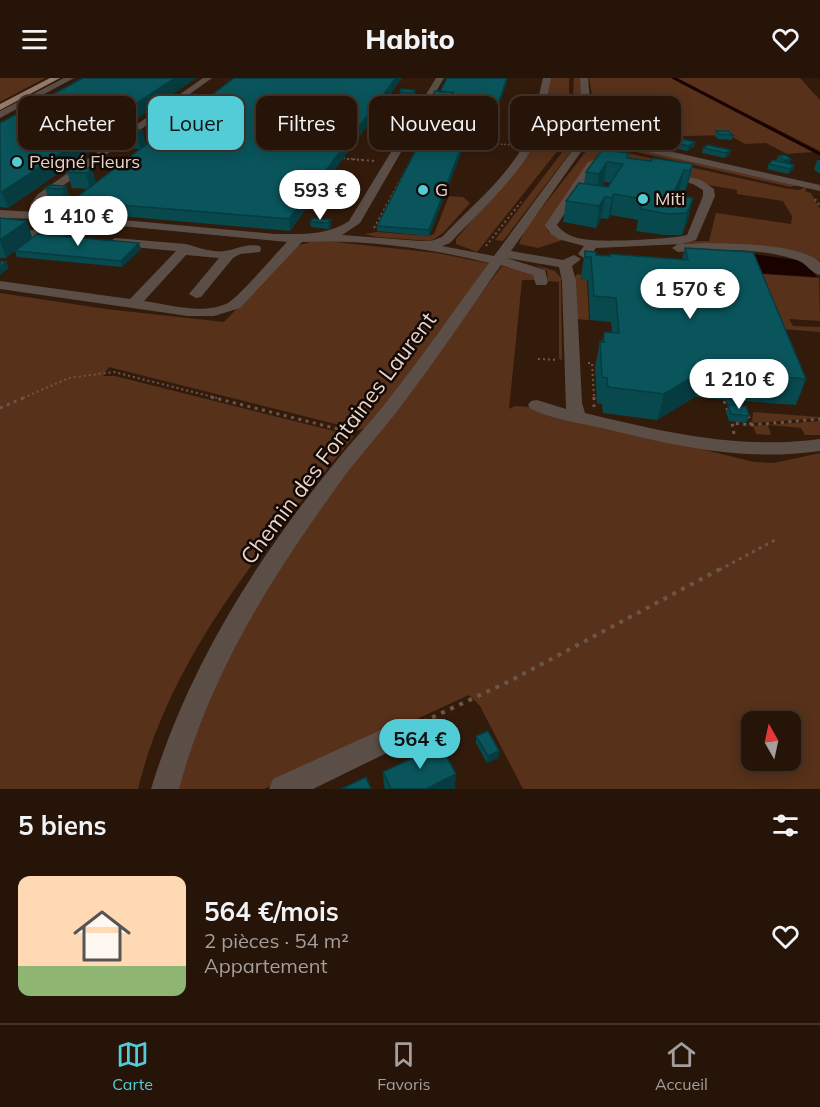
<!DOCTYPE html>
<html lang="fr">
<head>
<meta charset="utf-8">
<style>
  :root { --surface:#261409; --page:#322117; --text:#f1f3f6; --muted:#a49e9c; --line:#42332a; --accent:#52ccd6 }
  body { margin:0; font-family:Mulish,sans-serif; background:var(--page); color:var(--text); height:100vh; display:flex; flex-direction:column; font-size:22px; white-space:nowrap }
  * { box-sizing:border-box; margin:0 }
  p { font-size:20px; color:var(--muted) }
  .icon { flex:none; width:33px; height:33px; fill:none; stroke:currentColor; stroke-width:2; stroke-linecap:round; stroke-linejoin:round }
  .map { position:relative; height:711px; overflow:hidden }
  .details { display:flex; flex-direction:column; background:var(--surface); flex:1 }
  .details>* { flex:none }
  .banner { position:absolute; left:18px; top:18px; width:784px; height:54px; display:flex; gap:12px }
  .needle { width:39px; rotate:351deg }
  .controls { position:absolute; left:741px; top:633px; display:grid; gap:12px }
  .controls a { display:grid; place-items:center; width:60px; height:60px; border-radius:12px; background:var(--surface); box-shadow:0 3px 15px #0003,0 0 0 2px var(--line); font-size:30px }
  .price { position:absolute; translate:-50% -51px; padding:0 14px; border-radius:21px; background:#fff; color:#222; font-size:20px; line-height:39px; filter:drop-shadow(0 2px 3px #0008) }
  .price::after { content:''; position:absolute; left:50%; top:36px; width:18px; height:14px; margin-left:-9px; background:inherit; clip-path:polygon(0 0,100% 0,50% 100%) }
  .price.on { background:var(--accent); color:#111 }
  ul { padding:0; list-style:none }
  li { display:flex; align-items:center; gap:18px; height:150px; padding:0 18px }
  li+li { border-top:2px solid var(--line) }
  li span { display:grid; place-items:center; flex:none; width:168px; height:120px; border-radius:12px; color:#555 }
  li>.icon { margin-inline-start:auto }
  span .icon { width:72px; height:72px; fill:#fffc; stroke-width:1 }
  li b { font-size:26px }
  h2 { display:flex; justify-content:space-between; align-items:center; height:72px; padding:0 18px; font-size:26px }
  .tag { padding:0 21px; border-radius:12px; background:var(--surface); box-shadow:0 3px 15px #0003,0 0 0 2px var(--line); font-size:21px; line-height:54px }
  .tag.on { background:var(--accent); color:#111 }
  header { display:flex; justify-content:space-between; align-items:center; height:78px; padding:0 18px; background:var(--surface); font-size:27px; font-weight:800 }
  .dock { display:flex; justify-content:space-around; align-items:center; height:84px; border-top:2px solid var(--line); background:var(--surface); font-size:16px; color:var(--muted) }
  .dock a { display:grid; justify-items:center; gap:3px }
  .dock .on { color:var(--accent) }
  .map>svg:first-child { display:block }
  .green { fill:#57311a; fill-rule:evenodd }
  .water { fill:#190200 }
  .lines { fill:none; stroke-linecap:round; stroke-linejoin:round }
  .stream { stroke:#190200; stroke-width:3 }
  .path-far3 { stroke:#6c5649; stroke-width:1.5; stroke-dasharray:1.5 2; stroke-linecap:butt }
  .path-far2 { stroke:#6c5649; stroke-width:2; stroke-dasharray:2 3; stroke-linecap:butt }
  .path-far1 { stroke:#6c5649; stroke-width:3; stroke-dasharray:3 4.5; stroke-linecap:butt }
  .path { stroke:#6c5649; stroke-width:4; stroke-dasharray:4 6; stroke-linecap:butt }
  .minor { fill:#5b4e47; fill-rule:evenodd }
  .major { fill:#947a6b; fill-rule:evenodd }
  .wall { fill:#08494e; fill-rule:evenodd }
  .shaded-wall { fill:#063c40 }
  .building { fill:#09555b; stroke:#063c40; stroke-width:1.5 }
  .poi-dot { fill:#52ccd6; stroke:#130804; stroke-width:2 }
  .labels { text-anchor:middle; stroke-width:5; stroke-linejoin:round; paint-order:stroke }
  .far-poi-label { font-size:18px; fill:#e8d7cd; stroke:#130804; text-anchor:start }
  .street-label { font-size:22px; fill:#e8d7cd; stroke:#130804 }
</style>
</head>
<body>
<header><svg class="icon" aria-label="menu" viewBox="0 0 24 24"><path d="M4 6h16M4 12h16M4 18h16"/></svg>Habito<svg class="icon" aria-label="heart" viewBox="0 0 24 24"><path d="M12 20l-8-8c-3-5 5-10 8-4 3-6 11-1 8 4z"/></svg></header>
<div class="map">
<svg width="820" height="711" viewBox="0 0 820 711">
  <rect width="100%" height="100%" fill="#331b0c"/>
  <!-- green -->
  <path class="green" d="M0,0H45L0,24Z
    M550,0H569V28L563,66L477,174L456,166V161L525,80Z
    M574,0H580C582,18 586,45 579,62L571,60Z
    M589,0H671L813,74L787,76L766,65L745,66L729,57L645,59L638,66L594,57L592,55L591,35L595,34Z
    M676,0H800L820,22V73Z
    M570,64H578L503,163L495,162Z
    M610,64L798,107L790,109L606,67Z
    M591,67L784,110L798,112L807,109L805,113L811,115L820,131V183L807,177C747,170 686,159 625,169L633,164L709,163L716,135L791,146L792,138L783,123L737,116V112L708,107L620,80L547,147L548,154L563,162L538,170L519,166L524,153Z
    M449,118L463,119L470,125L443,155L431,163L377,159L364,156L377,154L429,158L434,156Z
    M326,163L437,175L491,186L386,327L367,350L359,352L109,289L103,298H115L354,358C268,464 171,575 138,711H0V215L106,231L224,244L297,168L310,164Z
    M536,187L555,193L561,200L562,282L559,281V204L548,203L547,193Z
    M502,188L534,195L536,202H522L509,331L515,328L530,329L754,384L774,385L820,375V711H523L480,628L469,617L264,711H177C185,685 191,657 202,633C274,468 394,330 502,188ZM752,644H790V682H752Z
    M747,195L819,200L820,243L789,241L793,248L820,249V254L780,251Z
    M577,196L581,197L582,202H587L589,242L576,241L575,199Z
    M753,334L820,339V340L752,345Z
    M820,343V357H805L801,350L768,347L771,357L756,356L753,348Z"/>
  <!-- water -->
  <path class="water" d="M716,171L796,182L805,185L817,199L723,193Z"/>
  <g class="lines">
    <!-- stream -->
    <path class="stream" d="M674,0L820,76"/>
    <!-- path-far3 -->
    <path class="path-far3" d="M386,18L415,20
      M417,61L515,67
      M567,64L572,29
      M340,80L364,82
      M411,82L418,69"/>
    <!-- path-far2 -->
    <path class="path-far2" d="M347,81L375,83
      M815,121L820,128
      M309,123L348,126
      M374,150L412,81
      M486,168L521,124
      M538,281L558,282
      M588,285H592L594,320
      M23,320L69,300L114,294L217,320"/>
    <!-- path-far1 -->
    <path class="path-far1" d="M211,319L350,354
      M594,319V329
      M724,323L728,333
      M0,330L26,319
      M751,347L820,341
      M734,356L732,345L751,347L748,336
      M719,492L777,461"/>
    <!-- path -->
    <path class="path" d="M414,648L510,603L722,490"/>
    <!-- minor -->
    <path class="minor" d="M64,0H74L0,40V33Z
      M203,0H212L46,120L43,129L58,136L275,156C301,156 327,158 349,143L436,0H444L360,145L342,157L420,163H431L442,159C468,131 502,104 522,70C534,50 537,23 543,0H551C546,23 543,47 533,68C517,100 475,138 450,165L442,168L494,178L583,58L580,0H588L593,56L820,107V113L590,61L511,173L563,182L574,177L581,181L572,188L576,203L582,325L585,335C663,354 739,372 820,361V373C743,384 676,368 602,350C579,345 552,341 531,331L528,327L531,323L537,322L566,331L562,203L559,189L506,180L545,192L548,204L546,207H536L533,197L501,187C466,237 432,288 395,336C380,355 364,373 349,392C277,490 211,592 179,711H151C188,589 257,480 337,382C352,363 369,346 384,327C421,281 454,232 489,185C429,170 364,161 302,164L240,230L214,238H188L0,211V203L130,221L176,173L111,167L109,164L115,160L186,166C197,169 212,175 225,173C238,171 245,165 260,168L261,171L260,174L240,176L233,180L201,219L196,220L189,216L219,180L186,177L144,223C170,227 203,237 228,225C240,218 275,176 287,164L48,141L0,140V132L35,134L30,127L38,116Z
      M601,79L606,82L596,88L557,147C565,158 578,161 591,162C609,164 671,161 687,157L703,118V112L693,106L662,98L661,96L666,93L701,102L714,111L715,118L696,162L682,166L596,170L589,179L584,180L578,176L584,168L558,161L550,155L545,147L588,84Z
      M0,149L61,155L67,159L61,163L0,157Z
      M706,165C736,166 797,165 820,184V197C811,195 806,185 797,182C761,170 715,171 678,174L672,170L678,166Z
      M396,645L405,648L409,657L405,666L313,711H269L273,701Z"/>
    <!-- major -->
    <path class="major" d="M50,0H60L0,32V26Z"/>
  </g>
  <!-- wall -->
  <path class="wall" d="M83,0H196L8,130L0,129V45Z
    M234,0H402L290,153L75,134L72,123L88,111L72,110L67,94L92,91L96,105Z
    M447,0H508L486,65L416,60V46L440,14Z
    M415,12V16L413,19L400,18V14Z
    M185,18L187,31L183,34H175L173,20Z
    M407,26V30L405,34L389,33V28Z
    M391,49V54L388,59L372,58L371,53Z
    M672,50L669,62L695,64L694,69L687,73L667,68V63H657L656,67L645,66L647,56Z
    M142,52L146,67L140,71L126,70L123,55Z
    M716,53L733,57L732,62L718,61L715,58Z
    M463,65V70L429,158L377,153V148Z
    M703,70L731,72L729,77L725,80L702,75Z
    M602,72L627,80L651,83L693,86L688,106L685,113L679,112L677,118L693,120L688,141L682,157H664L636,153L638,142L611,137L608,141L601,140L596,150L563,144L566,123L584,105L586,94ZM604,104L611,105L608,109L602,108Z
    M778,78L791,81L790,86L794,87L793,92L788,96L767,91L769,86L776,83Z
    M817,82H820V96L814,92Z
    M66,108L71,124L66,127L50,126L45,110Z
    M349,113V119L346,124L326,122V117Z
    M0,140L27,143L32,159L6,180H0Z
    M331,142V147L329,151L311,149L310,144Z
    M685,170L806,301L796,327L744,323L742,328L749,338L746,345L729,343L726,334L728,328L726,322L695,319L657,342L603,335L602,326L597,325L595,289L600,263L602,264L604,254L612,255L611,244L590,242L588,202H582L581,197L585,173L596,177L682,182Z
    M141,171L122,189L17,179L15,173Z
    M476,658L499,673L498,680L487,685L476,665Z
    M414,671L440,680L455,710L454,711H385L384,708L383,694L414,680Z"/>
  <!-- shaded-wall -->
  <path class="shaded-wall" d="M175,0H196L8,130L2,114Z
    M396,0H402L290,153L289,141Z
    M507,0H508L486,65V60Z
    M453,14L452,28L436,57V47Z
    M185,18L187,31L183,34L181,21Z
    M391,49V54L388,59V54Z
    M142,52L146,67L140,71L137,56Z
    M695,64L694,69L687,73L688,68Z
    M463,65V70L429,158V152Z
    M731,72L729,77L725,80L726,75Z
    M791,81L790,86L783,87L784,82Z
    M607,84L604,104L596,117L599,96Z
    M693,86L688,106L685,113L690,93Z
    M794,87L793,92L788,96L790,91Z
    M92,91L96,106L90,111L86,95Z
    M684,92L679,112L669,136L673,117Z
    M66,108L71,124L66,127L62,111Z
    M349,113V119L346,124V118Z
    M614,116L611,137L608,141L612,120Z
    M605,119L601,140L596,150L599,128Z
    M693,120L688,141L682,157L687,135Z
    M331,142V147L329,151L328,145Z
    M27,143L32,159L6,180L0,162Z
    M139,165L141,171L122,189L121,183Z
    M6,184L9,190L0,197V189Z
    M702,293L695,319L657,342L664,316Z
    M499,673L498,680L487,685L488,678Z
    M456,696L455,710L454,711H426Z"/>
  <!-- building -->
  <path class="building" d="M83,0H175L2,114H0V45Z
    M234,0H396L289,141L72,123Z
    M447,0H507L486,60L436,57L453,23V14H440Z
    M401,11L415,12L413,15L400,14Z
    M435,13L453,14L436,47L416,46Z
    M177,17L185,18L181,21L173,20Z
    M391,25L407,26L405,29L389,28Z
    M375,48L391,49L388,54L371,53Z
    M672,50L671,53H659L658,57L647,56L650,51Z
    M128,52H142L137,56L123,55Z
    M716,53H728L733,57L719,56Z
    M674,59L695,64L688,68L668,63Z
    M421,62L463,65L429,152L377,148Z
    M708,67L731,72L726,75L703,70Z
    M602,72L628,75L627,80L651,83L652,80L693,86L690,93L684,92L673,117L693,120L687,135L669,136L640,131L645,121L614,116L612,120L605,119L599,128L566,123L579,105L608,109L623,86L607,84L599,96L586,94Z
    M785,77L791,81L784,82L778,78Z
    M773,82L794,87L790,91L769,86Z
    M74,89L92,91L86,95L67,94Z
    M50,107L66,108L62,111L45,110Z
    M329,112L349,113L346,118L326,117Z
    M0,140L27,143L0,162Z
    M313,140L331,142L328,145L310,144Z
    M37,156L139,165L121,183L15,173Z
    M685,170L753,174L806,301L747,296L750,305L736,303L734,296L702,293L664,316L608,309L607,300L602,299L600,263L604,264V254L619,255L616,220L594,218L591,179H585V173L596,174V177L610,178V176L688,182Z
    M0,183L6,184L0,189Z
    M728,327L746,328L749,338L731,336Z
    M488,653L499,673L488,678L476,658Z
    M430,663L440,680L446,678L456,696L426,711H391L383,694L417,678L414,671Z
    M366,699L371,711H341Z"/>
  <!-- markers -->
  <g class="poi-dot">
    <circle cx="17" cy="84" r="6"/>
    <circle cx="423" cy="112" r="6"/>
    <circle cx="643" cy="121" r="6"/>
  </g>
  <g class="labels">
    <!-- far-poi labels -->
    <g class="far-poi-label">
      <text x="29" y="90">Peigné Fleurs</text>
      <text x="435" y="118">G</text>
      <text x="655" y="127">Miti</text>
    </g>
    <!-- street labels -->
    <g class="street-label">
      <text transform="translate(338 360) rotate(-53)" y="8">Chemin des Fontaines Laurent</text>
    </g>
  </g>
</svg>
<div class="controls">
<a><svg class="needle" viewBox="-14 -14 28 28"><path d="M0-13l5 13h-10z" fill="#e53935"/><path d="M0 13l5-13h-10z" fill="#a49e9c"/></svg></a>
</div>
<b class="price" style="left:320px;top:143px">593 €</b>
<b class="price" style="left:78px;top:169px">1 410 €</b>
<b class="price" style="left:690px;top:242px">1 570 €</b>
<b class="price" style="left:739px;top:332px">1 210 €</b>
<b class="price on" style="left:420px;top:692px">564 €</b>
<div class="banner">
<a class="tag">Acheter</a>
<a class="tag on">Louer</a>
<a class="tag">Filtres</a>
<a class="tag">Nouveau</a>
<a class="tag">Appartement</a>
</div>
</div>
<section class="details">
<h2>5 biens<svg class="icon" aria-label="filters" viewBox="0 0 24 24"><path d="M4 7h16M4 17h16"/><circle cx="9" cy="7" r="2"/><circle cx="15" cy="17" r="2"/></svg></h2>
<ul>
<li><span style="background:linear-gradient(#ffd9b3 75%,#8fb573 0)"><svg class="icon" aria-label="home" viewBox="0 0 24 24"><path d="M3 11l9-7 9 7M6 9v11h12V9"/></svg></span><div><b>564 €/mois</b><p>2 pièces · 54 m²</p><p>Appartement</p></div><svg class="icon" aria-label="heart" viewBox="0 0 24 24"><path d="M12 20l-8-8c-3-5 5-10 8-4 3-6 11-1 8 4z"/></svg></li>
</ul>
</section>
<nav class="dock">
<a class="on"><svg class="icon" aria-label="map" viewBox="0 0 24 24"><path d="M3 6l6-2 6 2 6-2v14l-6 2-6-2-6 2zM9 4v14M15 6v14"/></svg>Carte</a>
<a><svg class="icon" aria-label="saved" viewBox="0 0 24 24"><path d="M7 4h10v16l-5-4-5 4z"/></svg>Favoris</a>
<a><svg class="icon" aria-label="home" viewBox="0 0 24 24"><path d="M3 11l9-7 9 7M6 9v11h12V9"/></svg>Accueil</a>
</nav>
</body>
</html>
